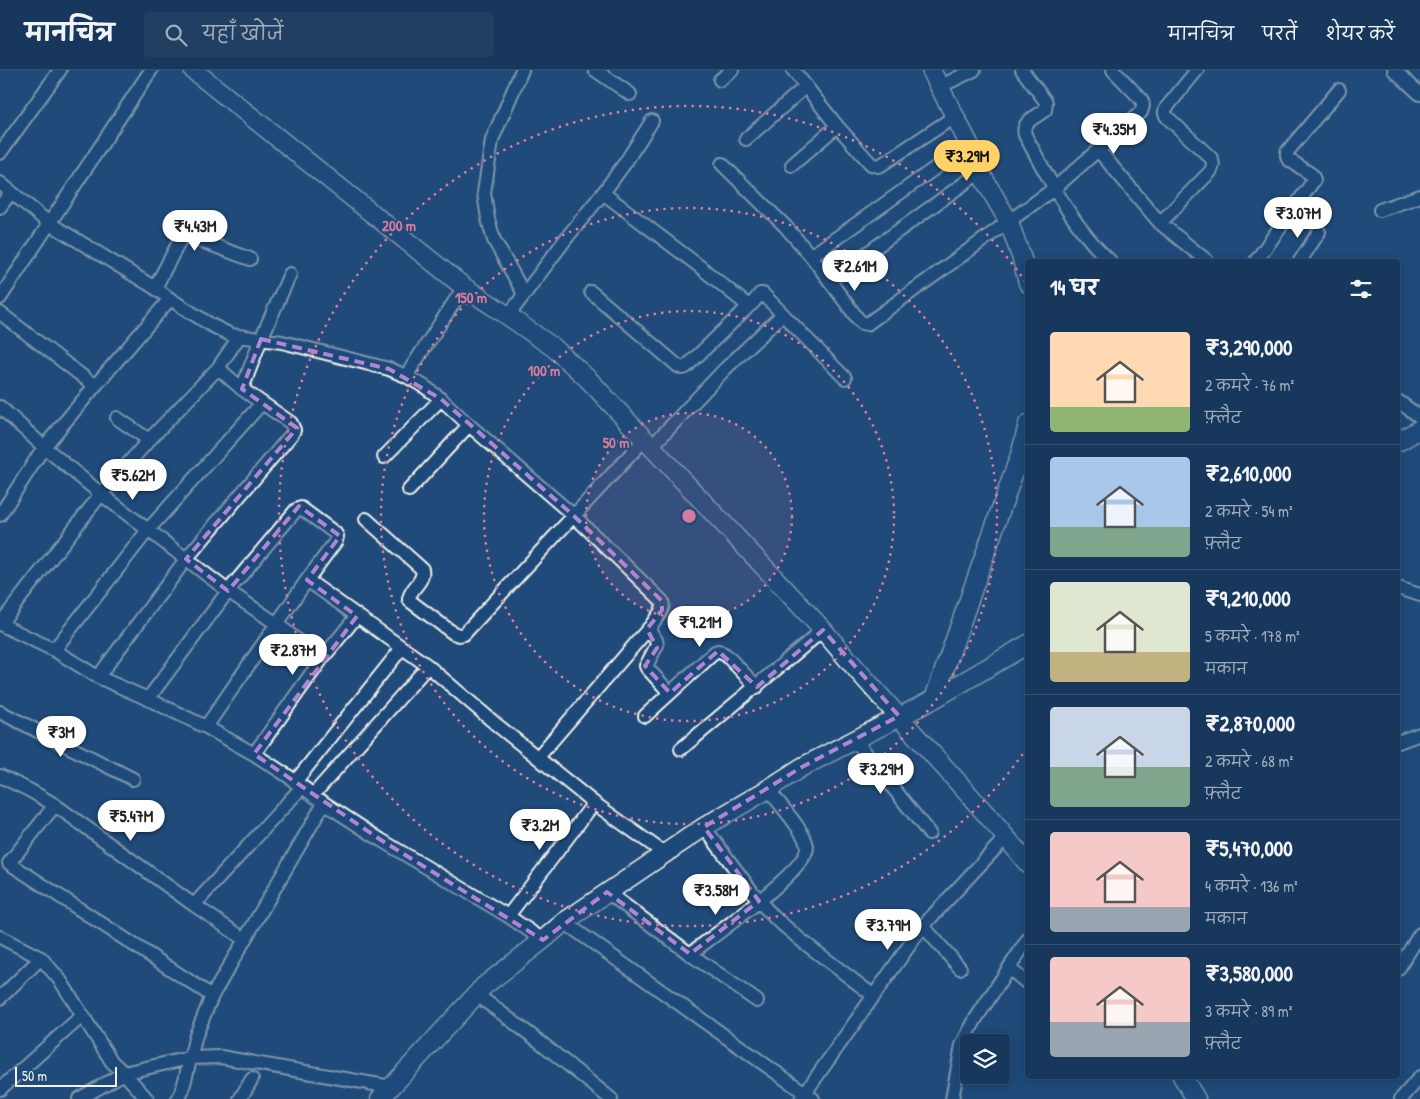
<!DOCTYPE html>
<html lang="hi">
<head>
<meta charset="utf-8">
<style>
  :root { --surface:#17385c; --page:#203f62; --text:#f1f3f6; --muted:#9eacbb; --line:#365272; --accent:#ffd166 }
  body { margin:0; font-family:"Patrick Hand","Playpen Sans Deva",sans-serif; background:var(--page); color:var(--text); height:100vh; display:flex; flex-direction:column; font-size:19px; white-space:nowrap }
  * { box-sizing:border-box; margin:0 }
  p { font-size:16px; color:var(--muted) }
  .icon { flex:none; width:28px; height:28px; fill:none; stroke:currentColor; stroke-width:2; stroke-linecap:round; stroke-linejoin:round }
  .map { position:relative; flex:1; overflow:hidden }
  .details { position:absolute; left:1025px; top:189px; width:375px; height:820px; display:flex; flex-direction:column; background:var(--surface); border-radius:5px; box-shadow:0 2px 12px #0003,0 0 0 1px var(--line) }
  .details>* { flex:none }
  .controls { position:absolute; left:960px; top:964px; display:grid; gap:10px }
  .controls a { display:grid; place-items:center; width:50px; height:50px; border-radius:5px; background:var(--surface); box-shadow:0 2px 12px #0003,0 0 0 1px var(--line); font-size:25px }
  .scale { position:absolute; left:15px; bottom:12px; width:102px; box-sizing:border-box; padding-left:5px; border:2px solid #f4f1e8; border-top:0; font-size:14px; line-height:18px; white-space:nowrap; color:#f4f1e8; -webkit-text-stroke:4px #1f4a7a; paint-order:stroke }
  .price { position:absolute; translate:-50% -42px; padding:0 11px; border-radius:18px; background:#fff; color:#222; font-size:16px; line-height:32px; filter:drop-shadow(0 1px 2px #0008) }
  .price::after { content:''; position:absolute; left:50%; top:30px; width:15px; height:11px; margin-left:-8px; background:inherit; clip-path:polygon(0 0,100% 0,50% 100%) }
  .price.current { background:var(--accent); color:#111 }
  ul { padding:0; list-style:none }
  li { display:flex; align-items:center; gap:15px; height:125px; padding:0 25px }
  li+li { border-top:1px solid var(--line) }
  li span { display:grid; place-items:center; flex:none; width:140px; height:100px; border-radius:5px; color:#555 }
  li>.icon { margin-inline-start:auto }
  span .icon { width:60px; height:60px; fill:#fffc; stroke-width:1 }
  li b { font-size:21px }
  h2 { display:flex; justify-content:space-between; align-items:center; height:60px; padding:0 25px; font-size:21px }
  header { display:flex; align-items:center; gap:30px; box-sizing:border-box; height:70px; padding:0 25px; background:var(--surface); border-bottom:1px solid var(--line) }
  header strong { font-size:24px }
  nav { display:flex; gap:28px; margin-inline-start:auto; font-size:18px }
  .search { width:350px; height:45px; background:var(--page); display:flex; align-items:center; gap:12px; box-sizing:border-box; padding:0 18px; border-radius:5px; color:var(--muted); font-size:19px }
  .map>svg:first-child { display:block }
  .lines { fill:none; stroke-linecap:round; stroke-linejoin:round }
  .street-casing { stroke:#f4f1e8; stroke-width:16 }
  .secondary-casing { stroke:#f4f1e8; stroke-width:21 }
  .street { stroke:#1f4a7a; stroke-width:12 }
  .secondary { stroke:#1f4a7a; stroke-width:18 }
  .marked { fill:none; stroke:#b185d1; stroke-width:4; stroke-dasharray:10 6; stroke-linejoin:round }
  .ring { fill:none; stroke:#d87a9a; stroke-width:2.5; stroke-dasharray:2.5 5 }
  .centre { fill:#d87a9a; stroke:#1f4a7a; stroke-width:2.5 }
  .ring-label { font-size:15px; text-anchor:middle; font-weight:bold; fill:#d87a9a; stroke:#1f4a7a; stroke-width:4; stroke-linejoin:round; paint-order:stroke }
</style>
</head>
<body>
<header>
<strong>मानचित्र</strong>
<div class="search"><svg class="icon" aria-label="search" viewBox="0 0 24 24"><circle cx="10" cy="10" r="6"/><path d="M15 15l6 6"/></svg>यहाँ खोजें</div>
<nav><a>मानचित्र</a><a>परतें</a><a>शेयर करें</a></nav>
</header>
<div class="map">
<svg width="1420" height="1029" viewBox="0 0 1420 1029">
  <rect width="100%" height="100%" fill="#1f4a7a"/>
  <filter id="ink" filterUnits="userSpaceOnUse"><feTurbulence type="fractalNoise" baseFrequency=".02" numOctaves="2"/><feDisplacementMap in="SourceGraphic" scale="10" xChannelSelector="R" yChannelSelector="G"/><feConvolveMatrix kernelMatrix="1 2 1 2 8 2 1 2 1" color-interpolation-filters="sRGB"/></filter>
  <g filter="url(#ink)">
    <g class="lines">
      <defs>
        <path id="street" d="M522,0L492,70L484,123L488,149L494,170L524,224
          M595,0L630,24
          M793,0L837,56L871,94L878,96L881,95L954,47
          M1022,0L1046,32L1045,40C1037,47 1021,51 1025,65C1049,109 1073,158 1110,191
          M1394,0L1420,24
          M720,10L732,0
          M941,16L974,0
          M746,69L806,16
          M1099,81L1160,153L1207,191
          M0,83L60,0
          M722,94L785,156L811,186L858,249L862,253L867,254L1055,118L1141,42C1143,37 1144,34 1141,29L1113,0
          M792,95L837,56
          M0,113L49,153L155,218L170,229L211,255L231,265L282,272L389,299L406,306L425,317L441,329L469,355L574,446L662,531C666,542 652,550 649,560L656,570L657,575L646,596L647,598L670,623
          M603,123L699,196L746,234H752L760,224H763L845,308
          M0,137L11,122
          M1380,140L1420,126
          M1160,153L1210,102C1213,97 1214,94 1211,88L1168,48C1164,44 1164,41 1167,37L1197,0
          M811,186L969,74
          M1256,191L1314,110L1312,105L1288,89L1287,86V82L1339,20
          M1300,191L1319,162
          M830,210L980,102
          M155,218L180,170L185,165L250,189
          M591,222L678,296L683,298L686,297L750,235
          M0,228L151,0
          M0,243L95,316
          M508,246L568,166L603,123L625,93L652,51
          M239,267L218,298L149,370L101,424L0,554L54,580L98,607L148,629L206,657L254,684L288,706L324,733L381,770L508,846L543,870
          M406,306L464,217
          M242,319L261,269L290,204
          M1398,331L1420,347
          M0,337L44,377L101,424L228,521L277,554L321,590
          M117,348L149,370
          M652,376L725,299L782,245
          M384,387L441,329
          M409,420L469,355
          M0,445L44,377L95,316L170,229
          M366,449L422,499C425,512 410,518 409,529L410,531L453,563L459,565L464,564L644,370
          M307,510L428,596L497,655L594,733L664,783
          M1398,518L1420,525
          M54,580L148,460L262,333
          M98,607L186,489L292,364L294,360L291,353L242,319L218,298
          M148,629L228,521L296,440L301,438L335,463L337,466L336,471L307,510L206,657
          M0,642L133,709
          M645,646L715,582L718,581L726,585L757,617
          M855,670L929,763
          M1398,672L1420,664
          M681,679L823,560
          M254,684L321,590L357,546
          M538,687L649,558
          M0,706L29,720L55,735L194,835L244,869
          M295,712L402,578
          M313,725L428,596
          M55,735L9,793L212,926
          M704,757L759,831L775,848L802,871L874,926
          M607,822L690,884L757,931
          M194,835L302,717
          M508,846L594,733
          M564,852L805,1023L801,1029
          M923,856L960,898
          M0,867L41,888L60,910L112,992L124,1003L189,988L221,987L391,1017
          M690,884C710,868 810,799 807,776C806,763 777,731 768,719
          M1009,898L1028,914
          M1398,899L1420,864
          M476,924L540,972L611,1029
          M0,928L41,888
          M0,1019L83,945
          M79,1029L124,1003L147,1029
          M178,1029L182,1022L196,965L212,926L324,733
          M240,1029L252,1009
          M813,1029L805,1023L923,856L1006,767
          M952,1029L962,975L975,950L1028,869
          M1401,1029L1420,1007"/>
        <path id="secondary" d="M193,0L464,217L508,246L554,278L588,309L823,560C889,640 963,713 1028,794
          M931,0L969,74L980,102L1009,152L1022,189L1028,213
          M1398,372L1420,359
          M934,629L1021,382L1028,354
          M1182,1006L1196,1029
          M380,1029L484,916L543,870L564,852L704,757L768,719L802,697L934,629L1028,574"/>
      </defs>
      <!-- street casing -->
      <use href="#street" class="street-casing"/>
      <!-- secondary casing -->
      <use href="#secondary" class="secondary-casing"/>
      <!-- street -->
      <use href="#street" class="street"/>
      <!-- secondary -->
      <use href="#secondary" class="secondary"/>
    </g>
  </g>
  <!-- marked area -->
  <path d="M0 0H1420V1029H0ZM261,269L389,299L441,329L574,446L662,531V540L647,559L657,578L645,596L670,623L718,581L757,617L823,560L899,646L802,697L704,757L759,831L690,884L607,822L543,870L381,770L254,684L357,546L307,510L340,466L299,436L228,521L186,489L297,358L242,319Z" fill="#1f4a7a" fill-opacity=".55" fill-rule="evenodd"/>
  <path class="marked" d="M261,269L389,299L441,329L574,446L662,531V540L647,559L657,578L645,596L670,623L718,581L757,617L823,560L899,646L802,697L704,757L759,831L690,884L607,822L543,870L381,770L254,684L357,546L307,510L340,466L299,436L228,521L186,489L297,358L242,319Z"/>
  <!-- distance rings -->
  <circle cx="689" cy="446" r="103" fill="#d87a9a" fill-opacity=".12"/>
  <g class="ring">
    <circle cx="689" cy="446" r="103"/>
    <circle cx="689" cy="446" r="205"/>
    <circle cx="689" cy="446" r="308"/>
    <path d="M1027 678A410 410 0 1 1 1027 214"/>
  </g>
  <circle cx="689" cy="446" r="8" class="centre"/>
  <g class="ring-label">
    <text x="399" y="161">200 m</text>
    <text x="471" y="233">150 m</text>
    <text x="544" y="306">100 m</text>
    <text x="616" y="378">50 m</text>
  </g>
</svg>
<div class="controls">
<a><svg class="icon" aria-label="layers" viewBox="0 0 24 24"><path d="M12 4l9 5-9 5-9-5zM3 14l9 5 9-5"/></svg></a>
</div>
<div class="scale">50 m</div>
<b class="price" style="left:1114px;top:85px">₹4.35M</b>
<b class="price current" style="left:967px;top:112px">₹3.29M</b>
<b class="price" style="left:1298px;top:169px">₹3.07M</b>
<b class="price" style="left:195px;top:182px">₹4.43M</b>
<b class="price" style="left:855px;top:222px">₹2.61M</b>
<b class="price" style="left:133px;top:431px">₹5.62M</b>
<b class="price" style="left:700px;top:578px">₹9.21M</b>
<b class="price" style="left:293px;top:606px">₹2.87M</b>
<b class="price" style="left:61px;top:688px">₹3M</b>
<b class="price" style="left:881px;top:725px">₹3.29M</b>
<b class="price" style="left:131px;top:772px">₹5.47M</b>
<b class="price" style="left:540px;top:781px">₹3.2M</b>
<b class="price" style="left:716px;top:846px">₹3.58M</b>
<b class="price" style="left:888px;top:881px">₹3.79M</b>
<section class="details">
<h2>14 घर<svg class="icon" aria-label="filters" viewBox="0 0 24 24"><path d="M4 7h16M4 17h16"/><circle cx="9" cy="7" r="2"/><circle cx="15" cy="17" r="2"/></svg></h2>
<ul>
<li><span style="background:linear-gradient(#ffd9b3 75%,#8fb573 0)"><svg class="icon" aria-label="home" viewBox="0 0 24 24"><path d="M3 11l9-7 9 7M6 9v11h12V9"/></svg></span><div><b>₹3,290,000</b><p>2 कमरे · 76 m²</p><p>फ़्लैट</p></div></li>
<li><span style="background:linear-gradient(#a9c7e8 70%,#7fa58c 0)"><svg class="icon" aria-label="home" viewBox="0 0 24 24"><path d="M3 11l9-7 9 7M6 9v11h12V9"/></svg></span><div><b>₹2,610,000</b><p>2 कमरे · 54 m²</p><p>फ़्लैट</p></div></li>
<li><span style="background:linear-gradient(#dfe7d0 70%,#c2b280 0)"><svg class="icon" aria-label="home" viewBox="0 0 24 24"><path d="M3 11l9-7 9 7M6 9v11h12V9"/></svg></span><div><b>₹9,210,000</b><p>5 कमरे · 178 m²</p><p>मकान</p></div></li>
<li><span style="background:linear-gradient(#c9d6e8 60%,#7fa58c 0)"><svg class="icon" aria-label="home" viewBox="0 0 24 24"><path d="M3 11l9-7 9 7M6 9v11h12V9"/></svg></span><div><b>₹2,870,000</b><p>2 कमरे · 68 m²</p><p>फ़्लैट</p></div></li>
<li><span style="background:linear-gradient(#f6c9c9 75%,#9aa5b1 0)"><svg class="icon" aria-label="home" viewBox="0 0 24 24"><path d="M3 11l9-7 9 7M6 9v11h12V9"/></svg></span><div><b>₹5,470,000</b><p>4 कमरे · 136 m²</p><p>मकान</p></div></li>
<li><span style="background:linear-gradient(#f6c9c9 65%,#9aa5b1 0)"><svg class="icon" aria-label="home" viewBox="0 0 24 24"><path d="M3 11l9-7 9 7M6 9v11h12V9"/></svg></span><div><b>₹3,580,000</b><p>3 कमरे · 89 m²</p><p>फ़्लैट</p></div></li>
</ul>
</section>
</div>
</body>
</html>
